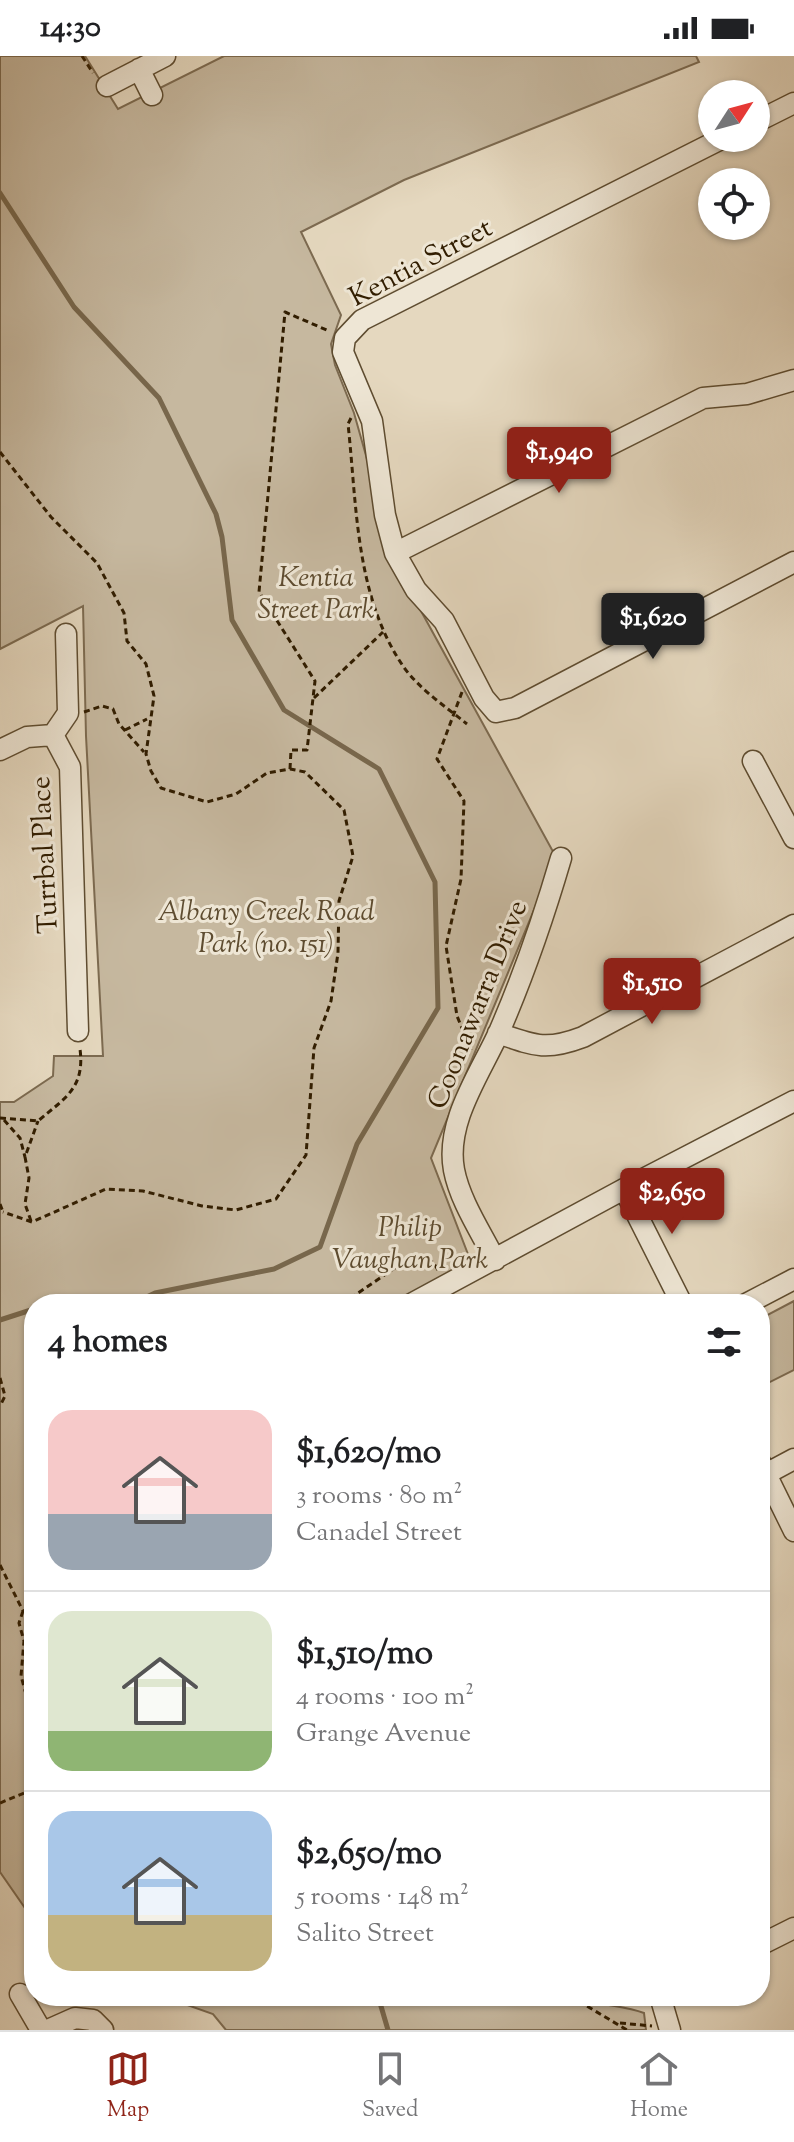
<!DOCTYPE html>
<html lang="en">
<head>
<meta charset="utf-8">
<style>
  :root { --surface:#fff; --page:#f6f6f6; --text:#202124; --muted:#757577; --line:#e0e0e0; --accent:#8f2418 }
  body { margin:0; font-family:"Sorts Mill Goudy",serif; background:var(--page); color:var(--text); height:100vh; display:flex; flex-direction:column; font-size:30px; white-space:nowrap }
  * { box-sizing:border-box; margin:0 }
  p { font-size:26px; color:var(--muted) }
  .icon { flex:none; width:44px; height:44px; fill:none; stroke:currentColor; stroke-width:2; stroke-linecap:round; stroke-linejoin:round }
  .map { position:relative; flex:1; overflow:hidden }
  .details { position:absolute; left:24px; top:1238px; width:746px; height:712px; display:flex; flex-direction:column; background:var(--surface); border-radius:32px; box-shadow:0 2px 6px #0004 }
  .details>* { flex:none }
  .needle { width:52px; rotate:54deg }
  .controls { position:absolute; left:698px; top:24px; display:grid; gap:16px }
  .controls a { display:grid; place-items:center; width:72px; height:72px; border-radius:50%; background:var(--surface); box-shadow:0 2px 6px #0004; font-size:40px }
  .price { position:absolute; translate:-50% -68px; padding:0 18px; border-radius:8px; background:var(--accent); color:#fff; font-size:26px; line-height:52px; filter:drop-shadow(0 2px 4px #0008) }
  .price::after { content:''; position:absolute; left:50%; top:48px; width:24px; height:18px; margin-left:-12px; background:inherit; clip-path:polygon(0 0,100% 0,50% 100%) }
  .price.active { background:#222; color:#fff }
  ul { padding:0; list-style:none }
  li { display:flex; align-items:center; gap:24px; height:200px; padding:0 24px }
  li+li { border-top:2px solid var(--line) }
  li span { display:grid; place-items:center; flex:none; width:224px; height:160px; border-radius:24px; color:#555 }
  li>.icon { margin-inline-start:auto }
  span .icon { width:96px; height:96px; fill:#fffc; stroke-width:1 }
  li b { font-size:34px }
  h2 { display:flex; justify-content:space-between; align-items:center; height:96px; padding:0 24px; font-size:34px }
  .status { display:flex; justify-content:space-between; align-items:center; height:56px; padding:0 40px; background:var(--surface); direction:ltr }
  .status svg { height:22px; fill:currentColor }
  .tabs { display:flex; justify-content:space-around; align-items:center; height:112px; border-top:2px solid var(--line); background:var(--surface); font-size:22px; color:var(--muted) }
  .tabs a { display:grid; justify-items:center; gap:4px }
  .tabs .active { color:var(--accent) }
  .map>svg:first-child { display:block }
  .green { fill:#c6b89f; stroke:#7c6a50; stroke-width:2 }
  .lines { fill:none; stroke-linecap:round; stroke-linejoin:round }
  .stream { stroke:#78674c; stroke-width:5 }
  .minor-casing { stroke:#5e4c30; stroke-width:23 }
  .path { stroke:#311d00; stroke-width:3; stroke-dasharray:6 4; stroke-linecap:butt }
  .minor { stroke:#eee6d5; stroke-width:20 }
  .labels { text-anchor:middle; stroke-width:6; stroke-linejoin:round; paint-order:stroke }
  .street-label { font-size:28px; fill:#311d00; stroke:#eee6d5 }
  .park-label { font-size:28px; font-style:italic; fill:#5e4c30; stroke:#eee6d5 }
</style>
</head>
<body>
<div class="status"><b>14:30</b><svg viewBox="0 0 49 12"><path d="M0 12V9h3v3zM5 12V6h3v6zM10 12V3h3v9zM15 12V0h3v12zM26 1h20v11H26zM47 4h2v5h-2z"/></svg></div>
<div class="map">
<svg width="794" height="1974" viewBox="0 0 794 1974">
  <rect width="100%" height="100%" fill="#e5d8bf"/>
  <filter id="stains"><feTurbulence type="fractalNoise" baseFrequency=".0025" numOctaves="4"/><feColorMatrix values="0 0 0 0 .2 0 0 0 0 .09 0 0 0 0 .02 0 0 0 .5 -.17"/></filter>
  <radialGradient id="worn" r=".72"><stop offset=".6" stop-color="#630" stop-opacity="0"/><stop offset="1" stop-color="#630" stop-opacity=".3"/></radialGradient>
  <!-- green -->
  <path class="green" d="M0,0H85L118,53L224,0H696L699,6L404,124L301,176L341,259L331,288L335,309L354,357L398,513L556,801L431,1102L471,1206L399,1248H34V1865L0,1816V1046H14L53,1020L54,1000H103L86,680L83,550L0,593Z
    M794,1245V1314L760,1331V1263Z
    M162,1940H577C599,1951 622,1948 644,1957L646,1974H226L213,1958Z"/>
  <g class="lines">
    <!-- stream -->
    <path class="stream" d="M0,137L74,251L159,342L216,458L222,481L232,564L284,654L379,713L435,826L438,952L357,1088L320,1191L274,1213L155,1237L132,1248
      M0,1264L34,1253
      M378,1940L388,1974"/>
    <defs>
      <path id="minor" d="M139,13L152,39
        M107,30L165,0
        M756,66L794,47
        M723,82L362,264L345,282L343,296L372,365L385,459L395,497L416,534L444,565L484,642L496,656L515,652L794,506
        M395,497L703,342L747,338L794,324
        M53,679L68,657L66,578
        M0,694L27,681L53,679L70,711L78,975
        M753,705L794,782
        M498,977C535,990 546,995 583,981L794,869
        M624,1133L682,1248
        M495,1204C481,1176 460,1145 454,1114C445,1066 480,1018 499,976C523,921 544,860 561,802
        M411,1248L624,1133L794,1045
        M746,1248L794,1223
        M760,1406L794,1475
        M766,1418L794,1403
        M760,1889L794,1872
        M20,1938L41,1974
        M660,1940L670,1974
        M48,1974L75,1962L93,1964L103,1974"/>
    </defs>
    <!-- minor casing -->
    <use href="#minor" class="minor-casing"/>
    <!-- path -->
    <path class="path" d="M82,0L93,17
      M351,362L348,368C357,450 355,539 403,610C418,632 446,651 467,668
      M0,396L51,461L97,507L124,557L127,585L146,608L154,640L146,698L151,715L161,732L207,746L236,738L267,717L290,713L305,716L344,754L353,800L339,845L338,897L331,945L314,992L306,1099L276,1143L236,1154L202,1150L143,1135L106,1133L32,1166L3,1156
      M462,636L437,703L464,745L461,823L446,890L457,960L471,994
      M314,642L383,576
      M84,656L102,650L113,653L119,668L144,696
      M125,674L147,663
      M290,713L291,694H307L315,625L259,536L285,256L329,275
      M0,1062L38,1065C65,1042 85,1032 80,993
      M4,1064L20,1082L25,1101
      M0,1148L3,1156
      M31,1165L25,1148L29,1122L25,1101L38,1065
      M342,1248L411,1201C425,1200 431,1201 438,1214
      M0,1322L5,1340L0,1350
      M0,1509L23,1555L34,1554
      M23,1555L19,1567L24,1585L21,1620L32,1660L34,1684L30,1710L34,1730
      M0,1747L34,1733
      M218,1940L222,1945
      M570,1940L627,1974
      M678,1944L690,1940
      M620,1967L652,1970"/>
    <!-- minor -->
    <use href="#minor" class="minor"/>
  </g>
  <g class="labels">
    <!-- street labels -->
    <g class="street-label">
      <text transform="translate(420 205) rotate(-28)" y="10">Kentia Street</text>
      <text transform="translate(43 799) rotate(-93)" y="10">Turrbal Place</text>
      <text transform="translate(476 948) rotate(-68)" y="10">Coonawarra Drive</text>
    </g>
    <!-- park labels -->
    <g class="park-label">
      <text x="316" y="530">Kentia<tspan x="316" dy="32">Street Park</tspan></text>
      <text x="266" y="864">Albany Creek Road<tspan x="266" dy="32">Park (no. 151)</tspan></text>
      <text x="410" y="1180">Philip<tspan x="410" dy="32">Vaughan Park</tspan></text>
    </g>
  </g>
  <rect width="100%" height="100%" filter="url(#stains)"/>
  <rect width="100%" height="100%" fill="url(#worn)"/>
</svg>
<div class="controls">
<a><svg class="needle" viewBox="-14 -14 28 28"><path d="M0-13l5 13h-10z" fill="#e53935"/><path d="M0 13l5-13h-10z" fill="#757577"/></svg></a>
<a><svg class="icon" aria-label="locate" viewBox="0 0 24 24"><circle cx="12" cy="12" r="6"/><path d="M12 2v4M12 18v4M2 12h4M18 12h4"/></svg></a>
</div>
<b class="price" style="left:559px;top:439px">$1,940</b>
<b class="price active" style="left:653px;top:605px">$1,620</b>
<b class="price" style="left:652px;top:970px">$1,510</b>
<b class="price" style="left:672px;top:1180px">$2,650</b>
<section class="details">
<h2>4 homes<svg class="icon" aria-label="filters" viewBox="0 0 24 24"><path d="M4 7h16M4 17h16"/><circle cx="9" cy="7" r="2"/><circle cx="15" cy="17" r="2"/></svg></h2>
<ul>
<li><span style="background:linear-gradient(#f6c9c9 65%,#9aa5b1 0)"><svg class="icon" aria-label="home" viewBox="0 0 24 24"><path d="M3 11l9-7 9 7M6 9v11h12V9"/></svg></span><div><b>$1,620/mo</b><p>3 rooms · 80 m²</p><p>Canadel Street</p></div></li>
<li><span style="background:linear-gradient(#dfe7d0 75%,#8fb573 0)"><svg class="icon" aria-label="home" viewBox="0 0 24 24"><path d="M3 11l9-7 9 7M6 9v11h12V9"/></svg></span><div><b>$1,510/mo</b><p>4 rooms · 100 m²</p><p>Grange Avenue</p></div></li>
<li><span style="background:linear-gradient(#a9c7e8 65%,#c2b280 0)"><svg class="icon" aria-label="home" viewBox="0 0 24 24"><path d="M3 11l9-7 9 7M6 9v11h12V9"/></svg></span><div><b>$2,650/mo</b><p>5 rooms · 148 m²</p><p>Salito Street</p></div></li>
</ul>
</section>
</div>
<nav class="tabs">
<a class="active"><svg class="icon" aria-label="map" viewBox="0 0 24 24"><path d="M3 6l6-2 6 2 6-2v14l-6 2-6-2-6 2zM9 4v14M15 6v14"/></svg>Map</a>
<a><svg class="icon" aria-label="saved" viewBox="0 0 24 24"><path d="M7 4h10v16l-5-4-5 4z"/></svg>Saved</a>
<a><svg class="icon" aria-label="home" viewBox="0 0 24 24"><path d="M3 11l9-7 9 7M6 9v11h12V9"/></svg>Home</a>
</nav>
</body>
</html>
